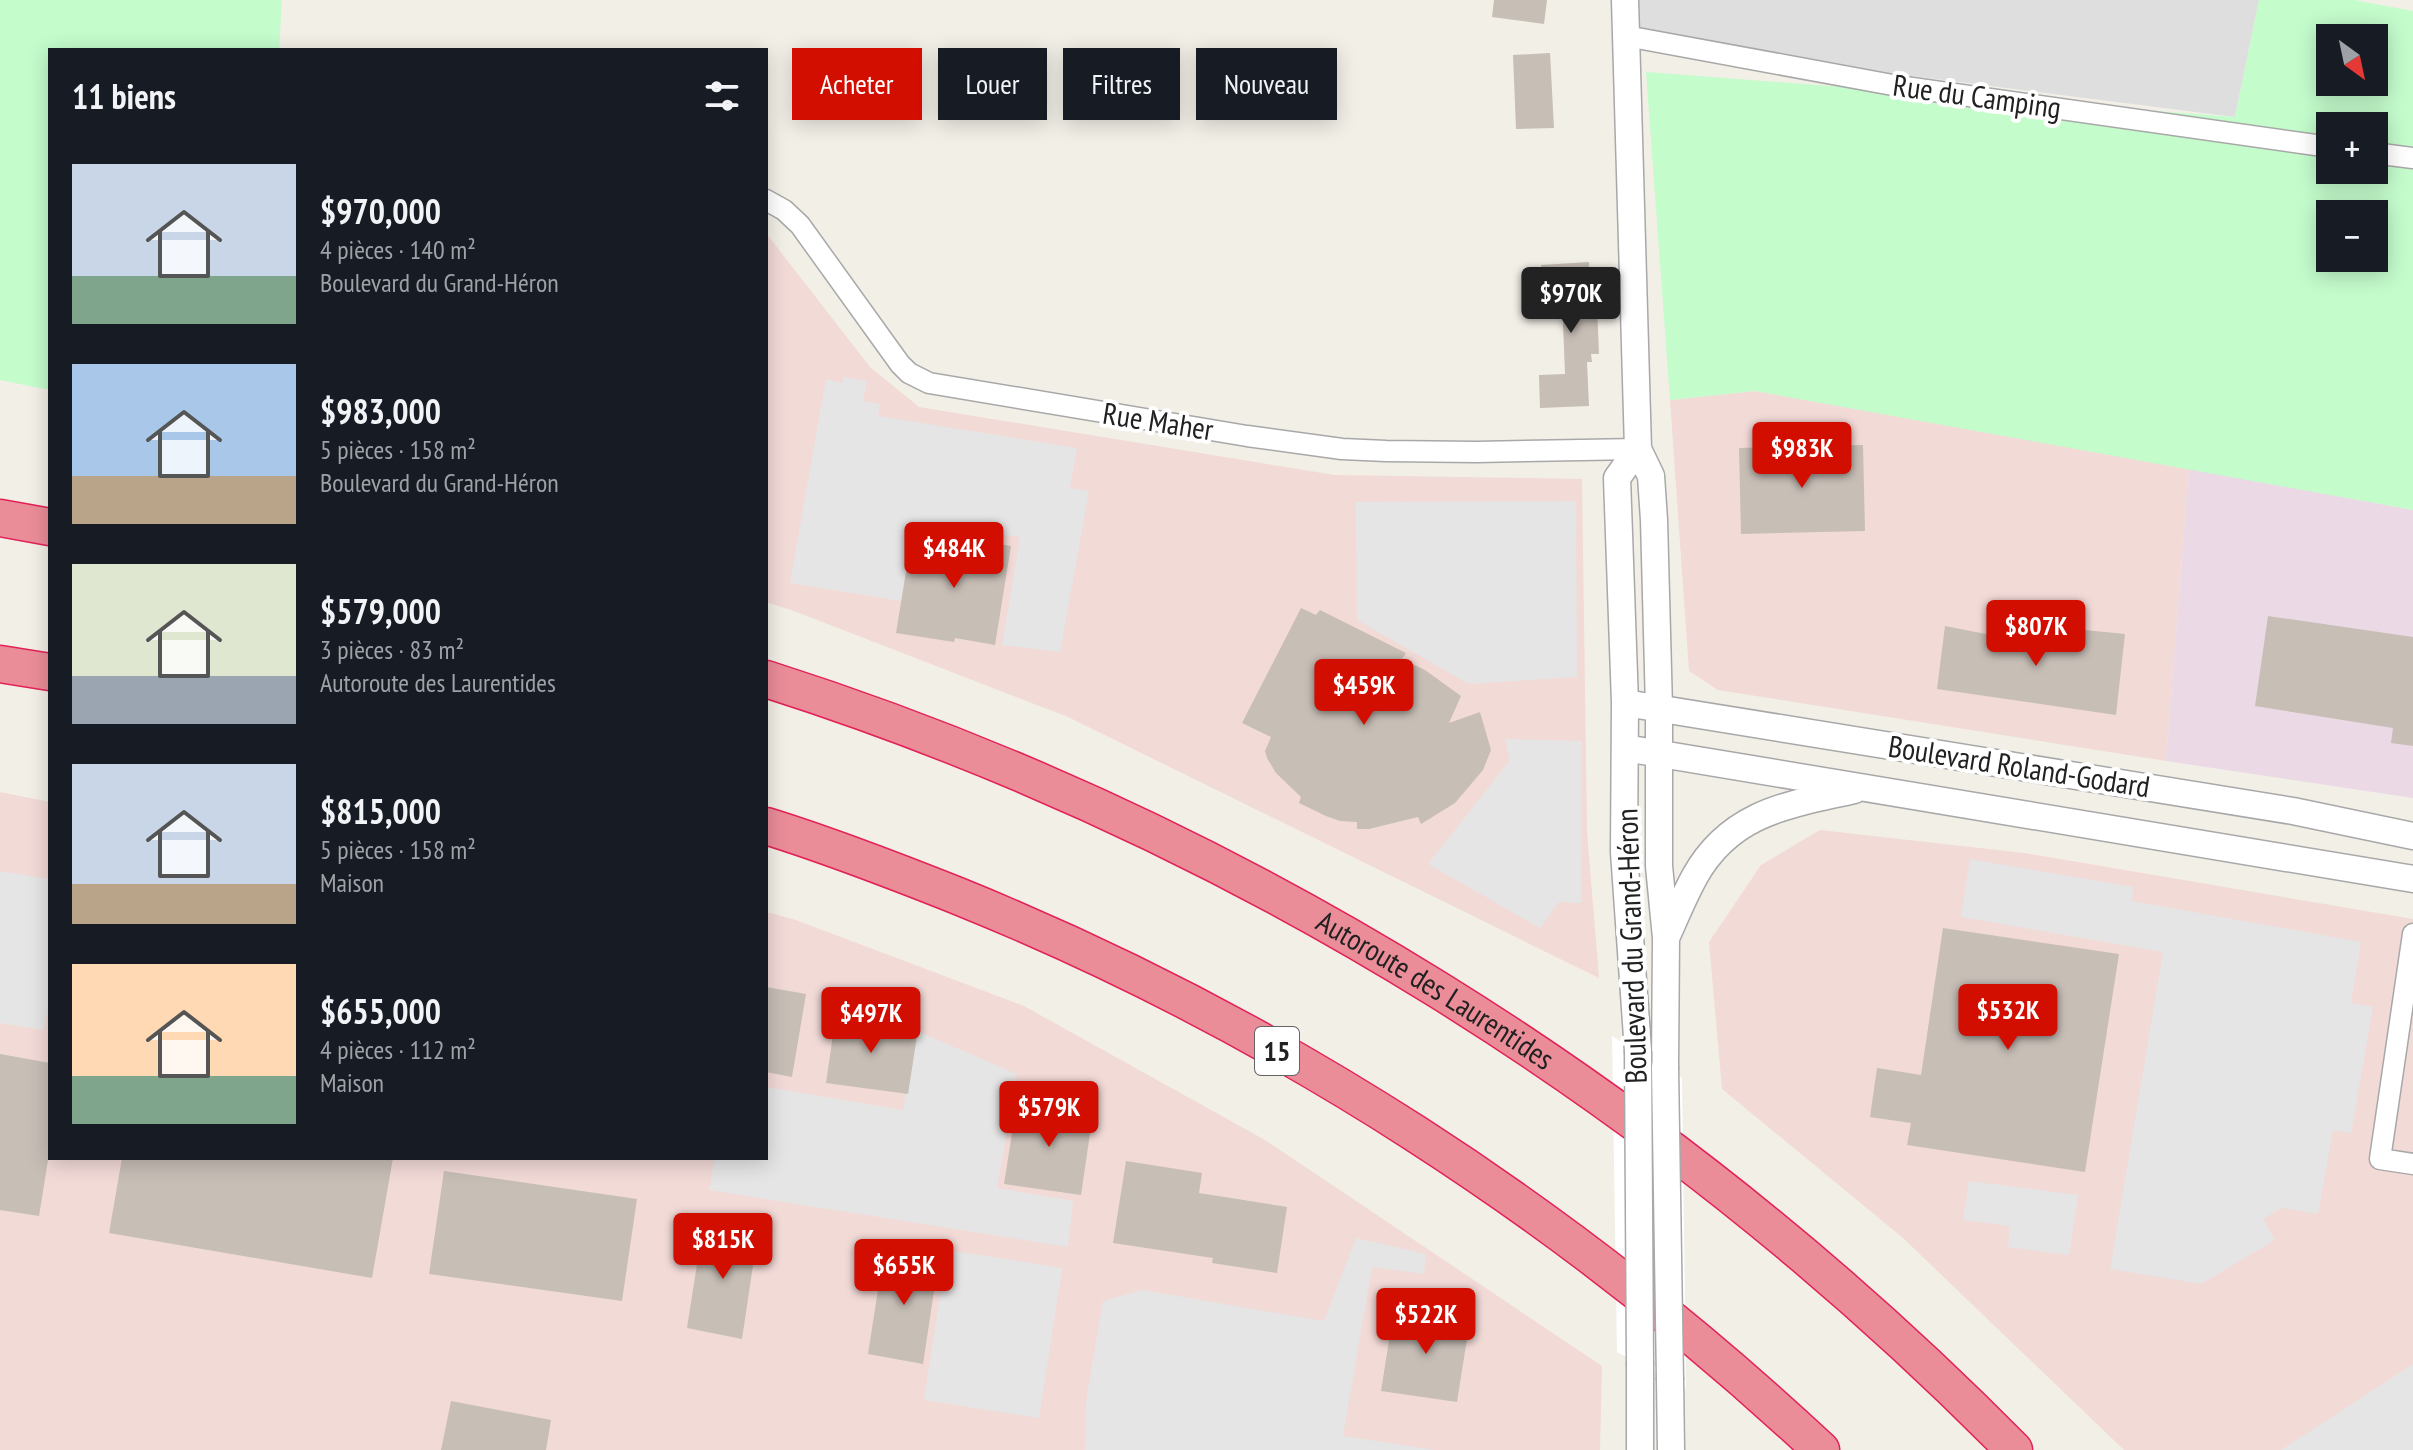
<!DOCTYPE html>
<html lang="fr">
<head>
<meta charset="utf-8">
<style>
  :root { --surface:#171b24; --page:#20242c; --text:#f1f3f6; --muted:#9ea1a6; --accent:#d20e00 }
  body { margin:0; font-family:"PT Sans Narrow",sans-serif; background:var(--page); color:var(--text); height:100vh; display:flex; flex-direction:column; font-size:30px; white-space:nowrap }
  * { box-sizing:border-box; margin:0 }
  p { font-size:26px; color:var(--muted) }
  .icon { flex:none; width:44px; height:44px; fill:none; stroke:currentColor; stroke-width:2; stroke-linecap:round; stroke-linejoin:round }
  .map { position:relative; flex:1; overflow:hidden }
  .side { position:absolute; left:48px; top:48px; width:720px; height:1112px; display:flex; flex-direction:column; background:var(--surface); border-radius:0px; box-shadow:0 4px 20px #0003 }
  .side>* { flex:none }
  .hud { position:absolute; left:792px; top:48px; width:760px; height:72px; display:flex; gap:16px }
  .needle { width:52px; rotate:147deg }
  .fabs { position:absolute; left:2316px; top:24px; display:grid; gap:16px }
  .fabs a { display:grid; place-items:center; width:72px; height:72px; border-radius:0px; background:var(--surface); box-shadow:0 4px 20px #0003; font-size:40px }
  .price { position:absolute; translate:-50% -68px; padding:0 18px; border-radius:8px; background:var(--accent); color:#fff; font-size:26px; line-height:52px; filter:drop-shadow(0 2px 4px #0008) }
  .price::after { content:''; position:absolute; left:50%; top:48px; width:24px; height:18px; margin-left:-12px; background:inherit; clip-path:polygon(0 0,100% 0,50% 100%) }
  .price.on { background:#222; color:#fff }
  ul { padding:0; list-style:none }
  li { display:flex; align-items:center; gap:24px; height:200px; padding:0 24px }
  li span { display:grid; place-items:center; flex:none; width:224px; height:160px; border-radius:0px; color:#555 }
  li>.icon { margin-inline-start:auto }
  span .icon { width:96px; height:96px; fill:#fffc; stroke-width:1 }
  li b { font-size:34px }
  h2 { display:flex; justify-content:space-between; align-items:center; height:96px; padding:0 24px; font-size:34px }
  .pill { padding:0 28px; border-radius:0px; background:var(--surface); box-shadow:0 4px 20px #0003; font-size:28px; line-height:72px }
  .pill.on { background:var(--accent); color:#fff }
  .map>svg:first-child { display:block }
  .residential { fill:#dfdede }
  .commercial { fill:#f2dad7 }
  .industrial { fill:#ebd9e6 }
  .park { fill:#c4fccc; fill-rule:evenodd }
  .parking { fill:#e5e5e5 }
  .pier { fill:#fff }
  .building { fill:#c7beb6 }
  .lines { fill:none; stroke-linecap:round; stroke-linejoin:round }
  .minor-casing { stroke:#a8a8a8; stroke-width:23 }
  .tertiary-casing { stroke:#a8a8a8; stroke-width:29 }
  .motorway-casing { stroke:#e22257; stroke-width:39 }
  .minor { stroke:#fff; stroke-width:20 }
  .tertiary { stroke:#fff; stroke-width:26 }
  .motorway { stroke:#eb8d99; stroke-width:36 }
  .tertiary-bridge-casing { stroke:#a8a8a8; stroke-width:29; stroke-linecap:butt }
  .tertiary-bridge { stroke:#fff; stroke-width:26 }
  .labels { text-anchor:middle; stroke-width:8; stroke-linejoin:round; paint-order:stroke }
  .shield { fill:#fff; stroke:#646464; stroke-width:2 }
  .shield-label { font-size:28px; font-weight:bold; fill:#212121 }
  .street-label { font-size:30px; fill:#212121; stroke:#fff }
</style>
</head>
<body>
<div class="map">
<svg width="2413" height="1450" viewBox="0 0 2413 1450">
  <rect width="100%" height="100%" fill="#f2efe7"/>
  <!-- residential -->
  <path class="residential" d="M1637,0H2259L2235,117L1638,41Z"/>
  <!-- commercial -->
  <path class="commercial" d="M766,233L870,367L919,407L1335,475L1582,479L1587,832L1599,978L1068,717L794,611L766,602Z
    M1755,391L1929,420L2189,468L2166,761L1718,690L1689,671L1670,400Z
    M0,792L50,802V1158H766V912L793,919L1024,1006L1265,1140L1602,1366L1600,1450H0Z
    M1820,830L2024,853L2413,919V1450H2124L1903,1238L1722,1089L1709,942L1761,865Z"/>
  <!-- industrial -->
  <path class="industrial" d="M2189,468L2413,510V798L2166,761Z"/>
  <!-- park -->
  <path class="park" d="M0,0H282L279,50H50V390L0,380Z
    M2259,0H2354L2413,11V510L1755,391L1670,400L1646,72L2235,117ZM2330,38H2374V82H2330ZM2330,126H2374V170H2330ZM2330,214H2374V258H2330Z"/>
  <!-- parking -->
  <path class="parking" d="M844,377L867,381L863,401L880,404L878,416L1077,448L1070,488L1089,491L1060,652L1002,645L1020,537L918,522L910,573L906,572L901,601L790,583L826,379L842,383Z
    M1576,501L1577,677L1469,684L1357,620L1356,502Z
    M1505,739L1582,741L1581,903L1559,902L1540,928L1428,864L1510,760Z
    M1970,859L2133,887L2132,901L2361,942L2351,1003L2373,1007L2351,1133L2333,1130L2318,1214L2281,1208L2263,1219L2275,1240L2201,1284L2110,1269L2163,952L1961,917Z
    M0,871L50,879V995L44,1030L0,1023Z
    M917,1031L1017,1074L997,1188L1073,1201L1068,1247L709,1190L715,1158H766V1087L903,1110Z
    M1969,1181L2078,1195L2069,1255L2008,1247L2010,1226L1963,1220Z
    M1356,1238L1426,1254L1424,1274L1372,1267L1343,1436L1435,1450H1085L1086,1401L1103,1301L1142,1290L1324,1321Z
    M947,1250L1062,1268L1039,1418L924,1400Z
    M2413,1364V1450H2281Z"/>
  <!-- pier -->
  <path class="pier" d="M1612,1036L1682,1078L1686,1389L1617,1352Z"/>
  <!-- building -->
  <path class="building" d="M1494,0H1547L1544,24L1492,17Z
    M1550,53L1554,128L1516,129L1513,55Z
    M1589,262L1590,306H1597L1599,354H1591L1592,362H1587L1589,406L1540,408L1539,375L1565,374L1562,298H1543L1541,265Z
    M1863,445L1865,531L1741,534L1739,448Z
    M916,535L963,543V538L1011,546L995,645L955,638L954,642L896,633L906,572L910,573Z
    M1301,608L1316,615L1320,610L1406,653L1402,659L1425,670L1461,696L1449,723L1480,712L1491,750L1483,770L1455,803L1421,824L1418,817L1369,829H1357V822L1340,821L1326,816L1299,803L1301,797L1276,773L1267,758L1265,751L1271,737L1242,723Z
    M2268,616L2413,637V746L2391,743L2393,728L2255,706Z
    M1945,626L2042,645L2044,626L2125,634L2116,715L1937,689Z
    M1943,928L2119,954L2085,1172L1907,1145L1911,1123L1870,1117L1877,1068L1921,1075Z
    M766,987L806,994L792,1077L766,1072Z
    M836,1014L899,1023L898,1033L917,1036L908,1094L826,1083Z
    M0,1054L50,1063V1148L39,1216L0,1210Z
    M1017,1102L1093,1113L1081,1195L1004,1184Z
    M122,1158H393L372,1278L109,1233Z
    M1126,1161L1202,1173L1199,1193L1287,1207L1277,1273L1212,1263L1213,1258L1113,1243Z
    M444,1171L637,1199L622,1301L429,1274Z
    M703,1226L758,1232L742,1339L687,1328Z
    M884,1251L939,1258L923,1364L868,1354Z
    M1394,1309L1470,1320L1457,1402L1381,1391Z
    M451,1401L551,1420L546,1450H441Z"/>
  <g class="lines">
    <defs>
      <path id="minor" d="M1626,36L1898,86L2330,147
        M2374,153L2413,158
        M766,200L784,210L800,225L900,364L909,373L929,383L1247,436L1342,449L1386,451L1476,452L1638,449
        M2413,934L2380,1159L2413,1164"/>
      <path id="tertiary" d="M1625,0L1638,449L1651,476L1654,520L1659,708V866L1666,938L1665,1067
        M1625,703L2293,811L2413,836
        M1625,748L2413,879
        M1666,938C1675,918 1684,896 1695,876C1731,812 1788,805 1854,790
        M1638,1051L1624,852L1625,703L1617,478L1638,449
        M1640,1365V1450
        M1670,1380L1671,1450"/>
      <g id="motorway">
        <path d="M0,518L50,527"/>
        <path d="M0,664L50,672"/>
        <path id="s1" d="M766,679C1237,829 1667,1098 2014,1450"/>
        <path d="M766,826C831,846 895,871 958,896C1277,1025 1570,1215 1821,1450"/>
      </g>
    </defs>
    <!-- minor casing -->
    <use href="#minor" class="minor-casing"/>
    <!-- tertiary casing -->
    <use href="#tertiary" class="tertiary-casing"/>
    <!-- motorway casing -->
    <use href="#motorway" class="motorway-casing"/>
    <!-- minor -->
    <use href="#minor" class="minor"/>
    <!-- tertiary -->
    <use href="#tertiary" class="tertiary"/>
    <!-- motorway -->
    <use href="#motorway" class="motorway"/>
    <defs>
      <path id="tertiary-bridge" d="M1638,1051L1640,1365
        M1665,1067L1670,1380"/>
    </defs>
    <!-- tertiary-bridge casing -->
    <use href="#tertiary-bridge" class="tertiary-bridge-casing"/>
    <!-- tertiary-bridge -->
    <use href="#tertiary-bridge" class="tertiary-bridge"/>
  </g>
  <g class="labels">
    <!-- shield labels -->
    <rect class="shield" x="1255" y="1027" width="44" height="48" rx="6"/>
    <g class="shield-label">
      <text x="1277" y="1061">15</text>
    </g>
    <!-- street labels -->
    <g class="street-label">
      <text transform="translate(1977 97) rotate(8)" y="10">Rue du Camping</text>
      <text transform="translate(1158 422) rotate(9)" y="10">Rue Maher</text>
      <text transform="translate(2019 767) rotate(9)" y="10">Boulevard Roland-Godard</text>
      <text transform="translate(1632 946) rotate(-92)" y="10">Boulevard du Grand-Héron</text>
      <text dy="10" stroke="none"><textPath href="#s1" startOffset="740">Autoroute des Laurentides</textPath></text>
    </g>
  </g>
</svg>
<div class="fabs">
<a><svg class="needle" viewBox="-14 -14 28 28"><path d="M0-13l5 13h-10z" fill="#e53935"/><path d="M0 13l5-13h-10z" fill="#9ea1a6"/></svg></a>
<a>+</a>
<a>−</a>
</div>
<b class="price on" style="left:1571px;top:335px">$970K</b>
<b class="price" style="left:1802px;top:490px">$983K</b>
<b class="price" style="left:954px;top:590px">$484K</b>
<b class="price" style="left:2036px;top:668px">$807K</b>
<b class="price" style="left:1364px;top:727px">$459K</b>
<b class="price" style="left:2008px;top:1052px">$532K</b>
<b class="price" style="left:871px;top:1055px">$497K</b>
<b class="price" style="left:1049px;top:1149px">$579K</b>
<b class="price" style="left:723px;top:1281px">$815K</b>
<b class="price" style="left:904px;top:1307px">$655K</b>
<b class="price" style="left:1426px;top:1356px">$522K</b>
<div class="hud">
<a class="pill on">Acheter</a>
<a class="pill">Louer</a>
<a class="pill">Filtres</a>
<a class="pill">Nouveau</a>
</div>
<section class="side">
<h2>11 biens<svg class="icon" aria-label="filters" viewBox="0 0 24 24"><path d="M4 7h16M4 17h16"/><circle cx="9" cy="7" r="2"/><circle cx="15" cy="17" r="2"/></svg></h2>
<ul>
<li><span style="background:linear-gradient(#c9d6e8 70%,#7fa58c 0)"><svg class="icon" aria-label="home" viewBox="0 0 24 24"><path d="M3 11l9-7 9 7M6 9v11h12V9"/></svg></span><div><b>$970,000</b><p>4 pièces · 140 m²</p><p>Boulevard du Grand-Héron</p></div></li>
<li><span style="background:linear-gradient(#a9c7e8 70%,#b9a48a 0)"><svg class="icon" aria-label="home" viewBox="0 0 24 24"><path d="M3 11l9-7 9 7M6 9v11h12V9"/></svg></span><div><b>$983,000</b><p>5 pièces · 158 m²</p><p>Boulevard du Grand-Héron</p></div></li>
<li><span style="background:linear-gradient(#dfe7d0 70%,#9aa5b1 0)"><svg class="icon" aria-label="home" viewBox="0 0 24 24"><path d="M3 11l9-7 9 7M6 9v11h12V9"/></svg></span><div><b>$579,000</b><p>3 pièces · 83 m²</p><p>Autoroute des Laurentides</p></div></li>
<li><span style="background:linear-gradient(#c9d6e8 75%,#b9a48a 0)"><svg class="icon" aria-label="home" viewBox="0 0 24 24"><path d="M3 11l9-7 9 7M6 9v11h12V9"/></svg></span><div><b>$815,000</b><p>5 pièces · 158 m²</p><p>Maison</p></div></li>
<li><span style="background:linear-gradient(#ffd9b3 70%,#7fa58c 0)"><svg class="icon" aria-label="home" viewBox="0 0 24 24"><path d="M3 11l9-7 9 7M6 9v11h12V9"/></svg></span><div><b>$655,000</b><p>4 pièces · 112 m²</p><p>Maison</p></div></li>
</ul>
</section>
</div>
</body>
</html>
